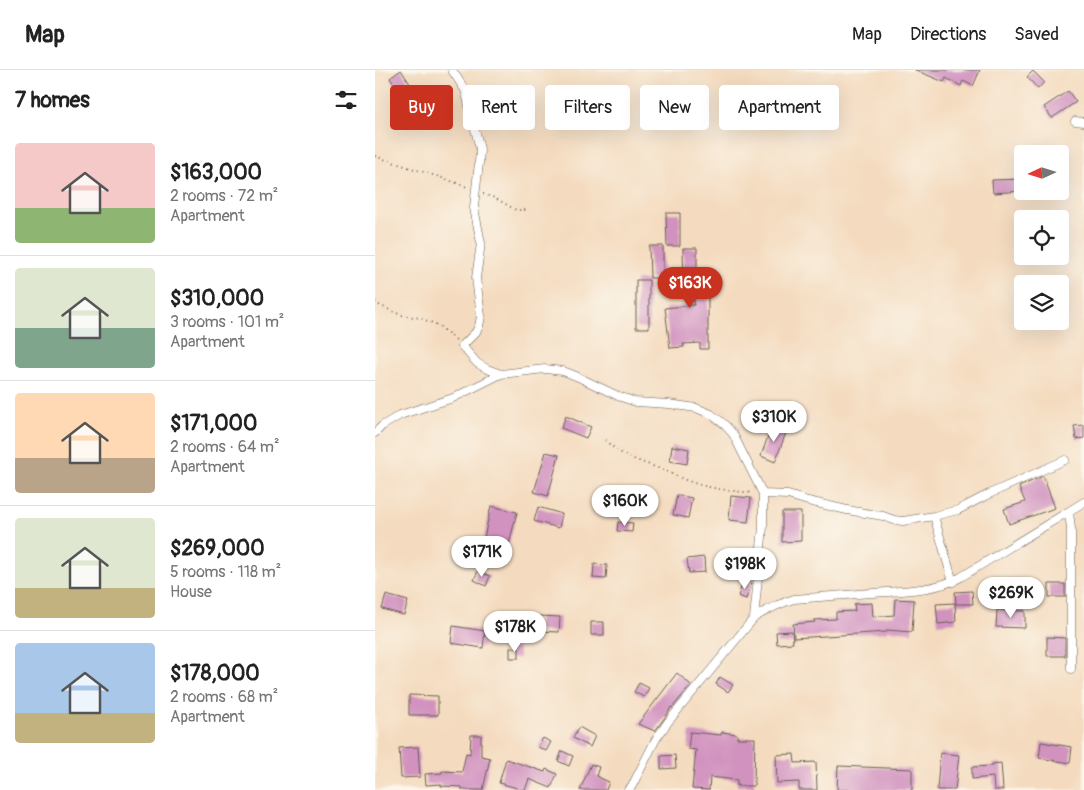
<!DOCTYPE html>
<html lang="en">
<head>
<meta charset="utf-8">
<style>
  :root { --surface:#fff; --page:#f6f6f6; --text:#222; --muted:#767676; --line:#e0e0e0; --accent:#c8321e }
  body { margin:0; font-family:Pangolin,sans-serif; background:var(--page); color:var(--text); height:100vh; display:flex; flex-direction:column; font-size:19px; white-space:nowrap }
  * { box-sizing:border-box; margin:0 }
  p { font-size:16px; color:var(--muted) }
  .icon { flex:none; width:28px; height:28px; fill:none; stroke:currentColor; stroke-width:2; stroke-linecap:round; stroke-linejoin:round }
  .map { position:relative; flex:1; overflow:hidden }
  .drawer { display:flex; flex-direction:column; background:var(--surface); width:375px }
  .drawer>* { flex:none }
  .guide { position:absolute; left:15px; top:15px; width:475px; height:45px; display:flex; gap:10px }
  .needle { width:32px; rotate:266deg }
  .controls { position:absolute; left:639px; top:75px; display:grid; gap:10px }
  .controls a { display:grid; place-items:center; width:55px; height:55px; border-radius:5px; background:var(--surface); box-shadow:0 5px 20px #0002; font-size:25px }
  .price { position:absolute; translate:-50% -42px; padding:0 11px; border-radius:18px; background:#fff; color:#222; font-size:16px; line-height:32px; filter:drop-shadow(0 1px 2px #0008) }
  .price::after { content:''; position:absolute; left:50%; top:30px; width:15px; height:11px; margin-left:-8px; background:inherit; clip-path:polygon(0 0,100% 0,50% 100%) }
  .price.current { background:var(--accent); color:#fff }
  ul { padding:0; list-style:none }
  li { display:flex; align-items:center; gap:15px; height:125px; padding:0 15px }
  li+li { border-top:1px solid var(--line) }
  li span { display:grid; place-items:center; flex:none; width:140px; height:100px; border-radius:5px; color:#555 }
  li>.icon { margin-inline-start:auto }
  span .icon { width:60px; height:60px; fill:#fffc; stroke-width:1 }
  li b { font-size:21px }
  h2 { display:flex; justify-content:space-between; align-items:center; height:60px; padding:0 15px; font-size:21px }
  .tag { padding:0 18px; border-radius:5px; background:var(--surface); box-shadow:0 5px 20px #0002; font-size:18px; line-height:45px }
  .tag.current { background:var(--accent); color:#fff }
  header { display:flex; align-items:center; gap:30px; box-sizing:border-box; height:70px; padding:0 25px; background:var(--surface); border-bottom:1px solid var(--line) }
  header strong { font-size:24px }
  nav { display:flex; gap:28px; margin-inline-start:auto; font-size:18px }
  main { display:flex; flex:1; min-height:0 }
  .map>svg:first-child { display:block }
  .building { fill:#d192bf }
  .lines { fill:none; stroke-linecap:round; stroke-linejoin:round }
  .minor-casing { stroke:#685f55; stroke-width:9 }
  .path { stroke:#685f55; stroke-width:2; stroke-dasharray:1 4; stroke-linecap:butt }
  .minor { stroke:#fff; stroke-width:8 }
</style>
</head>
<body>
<header>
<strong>Map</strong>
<nav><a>Map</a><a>Directions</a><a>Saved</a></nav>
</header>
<main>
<section class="drawer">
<h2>7 homes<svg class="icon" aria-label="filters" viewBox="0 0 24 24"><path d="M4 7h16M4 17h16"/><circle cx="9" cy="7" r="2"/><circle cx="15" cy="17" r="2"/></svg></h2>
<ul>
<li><span style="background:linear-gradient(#f6c9c9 65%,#8fb573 0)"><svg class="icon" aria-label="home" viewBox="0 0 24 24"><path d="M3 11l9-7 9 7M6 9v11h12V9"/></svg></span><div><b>$163,000</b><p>2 rooms · 72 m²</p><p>Apartment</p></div></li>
<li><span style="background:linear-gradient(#dfe7d0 60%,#7fa58c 0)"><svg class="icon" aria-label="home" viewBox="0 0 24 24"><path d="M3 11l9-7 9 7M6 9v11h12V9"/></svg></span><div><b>$310,000</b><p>3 rooms · 101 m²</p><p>Apartment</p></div></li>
<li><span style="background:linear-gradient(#ffd9b3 65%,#b9a48a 0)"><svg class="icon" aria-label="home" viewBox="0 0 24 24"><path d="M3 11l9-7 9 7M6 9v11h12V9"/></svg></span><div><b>$171,000</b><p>2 rooms · 64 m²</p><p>Apartment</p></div></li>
<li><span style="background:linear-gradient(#dfe7d0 70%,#c2b280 0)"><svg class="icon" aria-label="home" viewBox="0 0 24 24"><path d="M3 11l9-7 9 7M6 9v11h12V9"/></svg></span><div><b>$269,000</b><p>5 rooms · 118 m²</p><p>House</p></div></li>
<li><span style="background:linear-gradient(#a9c7e8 70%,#c2b280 0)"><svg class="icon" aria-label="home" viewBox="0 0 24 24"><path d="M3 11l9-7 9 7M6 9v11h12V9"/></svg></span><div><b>$178,000</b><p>2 rooms · 68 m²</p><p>Apartment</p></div></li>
</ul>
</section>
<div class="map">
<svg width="709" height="720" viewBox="0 0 709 720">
  <rect width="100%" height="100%" fill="#fbf7ec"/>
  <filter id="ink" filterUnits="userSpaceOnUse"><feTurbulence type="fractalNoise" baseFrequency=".02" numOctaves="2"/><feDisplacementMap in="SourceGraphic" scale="10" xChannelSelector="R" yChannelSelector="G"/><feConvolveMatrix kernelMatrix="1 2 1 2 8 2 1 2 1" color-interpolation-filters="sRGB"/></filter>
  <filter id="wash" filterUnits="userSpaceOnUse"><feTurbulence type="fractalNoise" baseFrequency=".0096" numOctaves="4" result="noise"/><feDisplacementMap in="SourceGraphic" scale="20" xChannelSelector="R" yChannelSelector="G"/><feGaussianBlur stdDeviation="1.12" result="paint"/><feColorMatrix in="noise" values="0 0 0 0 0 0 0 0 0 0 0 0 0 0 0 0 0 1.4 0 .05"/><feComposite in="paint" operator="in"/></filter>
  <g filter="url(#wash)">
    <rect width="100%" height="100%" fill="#f4dbbf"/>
    <g id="blocks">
      <!-- building -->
      <path class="building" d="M26,0L35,14L24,22L15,8Z
        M540,0H605L598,16L588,11L586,16L571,8L569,12Z
        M658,1L669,12L663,19L652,7Z
        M693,21L701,32L677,48L669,37Z
        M648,109V121L618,123L617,110Z
        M291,143H305V176H292Z
        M274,176H288V208H275Z
        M308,178H322V211H333V279H325V273L308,274L309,277L295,278L290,238L319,235V216L309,218Z
        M261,210H274V258H261Z
        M191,346L216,357L211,368L186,358Z
        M397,355L412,360L400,392L386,386Z
        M709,355V368L701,369L699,356Z
        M297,376L314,379L312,394L295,391Z
        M171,382L184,385L173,426L159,422Z
        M668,406L680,438L634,454L629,439L650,432L644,417Z
        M302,425L317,428L313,448L298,445Z
        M356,426L376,428L373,452L354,450Z
        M116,436L142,442L134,474L109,468Z
        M163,437L187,444L184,458L159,451Z
        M407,442H426V471L407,472Z
        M243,452L258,453L257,462L242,461Z
        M329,487L330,502L314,503L312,489Z
        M219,494L232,495L231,509L218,508Z
        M103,501L115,506L111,516L99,510Z
        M645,509L648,520L635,522L633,511Z
        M369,510L377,513L371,529L363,526Z
        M674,514H690V527H674Z
        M597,521L598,534H581L580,522Z
        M11,525L33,531L29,545L7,539Z
        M520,529L539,530L537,562L512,560V562L419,568L418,554L440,552L439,550L461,549V542L480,541L479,534L497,533L498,547L519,545Z
        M580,533L581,552L563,554L561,534Z
        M622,540L650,541V558L621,557Z
        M165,546L185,547L184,562L164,561Z
        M216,552H229V565H216Z
        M78,556L110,561L108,578L76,573Z
        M417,561L418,573L402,574L401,562Z
        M672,567L690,568V586H672Z
        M135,578H144V588H135Z
        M302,603L316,615L297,638L296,637L293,643L280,661L263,654Z
        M345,607L358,615L353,622L341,614Z
        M264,613L274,618L269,627L259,622Z
        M34,625L63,626V645H34Z
        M204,657L220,666L215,677L198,668Z
        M315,662L346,665L347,662L362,664V668H380L379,716H362V710L335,707L334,720L317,719L321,680L313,679Z
        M96,665H106V686L115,688L108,720H87V717L66,716V714L51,715L50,704L67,703V701L87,702L91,683L95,684Z
        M168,668L176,672L171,681L163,677Z
        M666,672L697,677L695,693L664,688Z
        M43,677L45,707L26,708L24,678Z
        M187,681L198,686L194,696L183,691Z
        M565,683L584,685L580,720H562Z
        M419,684L420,693L441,692L442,720H424V712L402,713L401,685Z
        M300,685L301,698L286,699V686Z
        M131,689L170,702L171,699L182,704L176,718L154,709L150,720H142V718L124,713Z
        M626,693L628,720H619L618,707L597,709V697L617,696V694Z
        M216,694L224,697L221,706L234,712L231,720H205Z
        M463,696L537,699V720H462Z"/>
    </g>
  </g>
  <g filter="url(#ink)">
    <use href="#blocks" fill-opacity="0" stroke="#685f55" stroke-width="1"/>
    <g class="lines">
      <defs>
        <path id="minor" d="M77,0L90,20L105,79L104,93L100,127L99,138L106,173L101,208L106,246L104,256L101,262L87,276L102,293L112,299L126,304L170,299L188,301L201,306L243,326L261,332L294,334L321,338L336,344L349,354L358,364L388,424V457L379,548
          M700,51L709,52
          M0,363L7,356L25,345L78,328L126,304
          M388,424L413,425L433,431L472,440L508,446L519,450L528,451L559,446L583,440L614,424L690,390
          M694,442L696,459V599
          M559,446L578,512
          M253,720L257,716L281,669L293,652L379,548C393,539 403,534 419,529C444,527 470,525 496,523C524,521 561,521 586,507L709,432"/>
      </defs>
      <!-- minor casing -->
      <use href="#minor" class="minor-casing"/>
      <!-- path -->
      <path class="path" d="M0,86C30,97 62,105 92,117
        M108,124L120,128L141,140H153
        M0,232L4,235L26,245L45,248L63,255L81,270
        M230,370C246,386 259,389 280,397C293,401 304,408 316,412C336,419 357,421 378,423"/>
      <!-- minor -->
      <use href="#minor" class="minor"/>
    </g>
  </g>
</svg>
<div class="controls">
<a><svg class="needle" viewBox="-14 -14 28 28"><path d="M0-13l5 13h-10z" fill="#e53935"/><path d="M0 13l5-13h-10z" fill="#767676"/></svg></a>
<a><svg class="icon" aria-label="locate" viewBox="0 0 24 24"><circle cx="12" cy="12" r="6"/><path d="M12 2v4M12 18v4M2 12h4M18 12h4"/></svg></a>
<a><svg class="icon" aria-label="layers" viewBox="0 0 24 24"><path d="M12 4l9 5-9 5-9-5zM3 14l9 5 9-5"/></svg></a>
</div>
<b class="price current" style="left:315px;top:239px">$163K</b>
<b class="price" style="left:399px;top:373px">$310K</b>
<b class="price" style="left:250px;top:457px">$160K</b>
<b class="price" style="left:107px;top:508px">$171K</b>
<b class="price" style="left:370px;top:520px">$198K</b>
<b class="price" style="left:636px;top:549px">$269K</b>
<b class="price" style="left:140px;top:583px">$178K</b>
<div class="guide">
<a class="tag current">Buy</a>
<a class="tag">Rent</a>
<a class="tag">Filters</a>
<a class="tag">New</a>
<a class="tag">Apartment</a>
</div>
</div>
</main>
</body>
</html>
